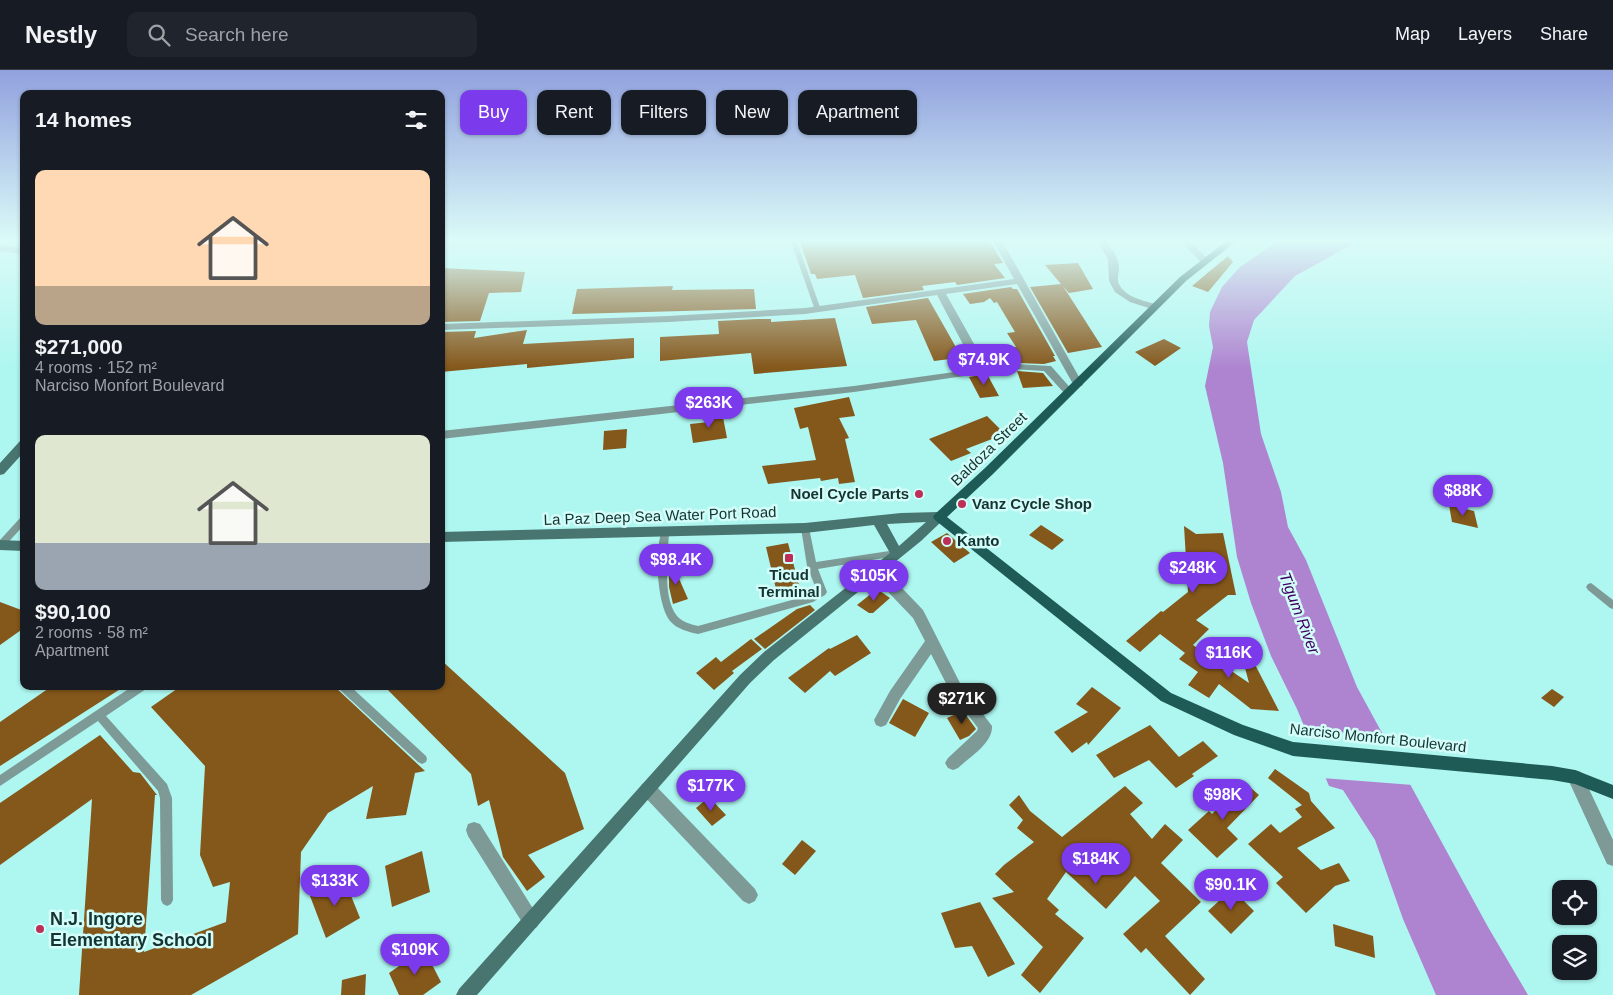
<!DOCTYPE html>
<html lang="en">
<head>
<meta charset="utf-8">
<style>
  :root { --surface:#171b24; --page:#20242c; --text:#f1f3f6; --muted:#9ea1a6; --line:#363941; --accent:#7c3aed }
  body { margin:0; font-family:Arial,sans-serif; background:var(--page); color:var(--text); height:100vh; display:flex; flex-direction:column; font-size:19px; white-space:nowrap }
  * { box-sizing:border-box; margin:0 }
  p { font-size:16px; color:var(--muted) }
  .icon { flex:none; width:28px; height:28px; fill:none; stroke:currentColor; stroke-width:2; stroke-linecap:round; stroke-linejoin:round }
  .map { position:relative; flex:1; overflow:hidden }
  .details { position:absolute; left:20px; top:20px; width:425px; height:600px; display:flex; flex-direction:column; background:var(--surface); border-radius:10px; box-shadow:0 1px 4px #0004 }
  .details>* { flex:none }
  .banner { position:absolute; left:460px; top:20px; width:475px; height:45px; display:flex; gap:10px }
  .buttons { position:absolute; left:1552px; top:810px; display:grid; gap:10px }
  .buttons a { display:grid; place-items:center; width:45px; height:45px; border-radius:10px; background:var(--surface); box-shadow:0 1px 4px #0004; font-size:25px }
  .price { position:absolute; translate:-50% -42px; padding:0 11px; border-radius:18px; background:var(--accent); color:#fff; font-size:16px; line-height:32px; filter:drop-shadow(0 1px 2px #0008) }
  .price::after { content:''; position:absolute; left:50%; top:30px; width:15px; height:11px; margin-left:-8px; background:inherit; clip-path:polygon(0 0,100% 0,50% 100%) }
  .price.on { background:#222; color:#fff }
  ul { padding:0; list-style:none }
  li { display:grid; align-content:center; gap:10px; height:265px; padding:0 15px }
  li span { display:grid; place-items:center; height:155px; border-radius:10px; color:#555 }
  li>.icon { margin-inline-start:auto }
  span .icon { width:90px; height:90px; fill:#fffc; stroke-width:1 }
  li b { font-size:21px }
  h2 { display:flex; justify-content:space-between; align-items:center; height:60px; padding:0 15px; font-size:21px }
  .pill { padding:0 18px; border-radius:10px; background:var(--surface); box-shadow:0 1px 4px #0004; font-size:18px; line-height:45px }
  .pill.on { background:var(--accent); color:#fff }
  header { display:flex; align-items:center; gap:30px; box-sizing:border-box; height:70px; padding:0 25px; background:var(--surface); border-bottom:1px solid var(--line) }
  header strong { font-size:24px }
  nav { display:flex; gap:28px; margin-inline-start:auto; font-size:18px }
  .search { width:350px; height:45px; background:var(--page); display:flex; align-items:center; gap:12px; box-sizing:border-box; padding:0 18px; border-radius:10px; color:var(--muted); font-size:19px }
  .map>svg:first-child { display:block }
  .water { fill:#ae84d0 }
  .pier { fill:#aef6f0 }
  .building { fill:#84571a }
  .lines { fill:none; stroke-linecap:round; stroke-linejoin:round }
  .lane { fill:#7d9a97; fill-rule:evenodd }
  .street { fill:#7d9a97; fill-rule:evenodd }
  .secondary { fill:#497571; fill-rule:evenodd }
  .primary { fill:#1e5a56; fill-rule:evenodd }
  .poi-dot { fill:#be2f57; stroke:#d3fdf9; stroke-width:2 }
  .labels { text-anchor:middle; stroke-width:5; stroke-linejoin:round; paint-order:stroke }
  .street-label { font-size:15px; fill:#153331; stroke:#d3fdf9 }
  .poi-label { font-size:15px; font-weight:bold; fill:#153331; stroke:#d3fdf9; text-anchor:start }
  .water-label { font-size:16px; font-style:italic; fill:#410061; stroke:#d3fdf9 }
  .near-poi-label { font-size:18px; font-weight:bold; fill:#153331; stroke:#d3fdf9; text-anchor:start }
</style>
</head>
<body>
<header>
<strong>Nestly</strong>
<div class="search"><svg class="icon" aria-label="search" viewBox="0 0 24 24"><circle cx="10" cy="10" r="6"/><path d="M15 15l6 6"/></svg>Search here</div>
<nav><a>Map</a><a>Layers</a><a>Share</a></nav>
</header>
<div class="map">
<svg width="1613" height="925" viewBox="0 0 1613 925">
  <rect width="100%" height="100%" fill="#aef6f0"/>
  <!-- water -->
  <path class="water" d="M1281,169H1362L1295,206L1254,250L1247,272L1261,364L1281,422L1288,457L1306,490L1357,617L1488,857L1528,925H1436L1403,849L1375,770L1343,720L1329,716L1297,639L1271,586L1251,533L1237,487L1223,393L1205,316L1213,277L1209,256L1210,242L1222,217L1240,197Z"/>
  <!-- pier -->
  <path class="pier" d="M1301,659L1386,666L1413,715L1322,708Z"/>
  <!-- building -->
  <path class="building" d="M799,169H988L1003,193L994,194L1005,208L957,215L955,212L922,216L924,220L863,228L855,205L817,209L815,204H811Z
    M1228,186L1233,192L1208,222L1192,216Z
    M1078,193L1093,219L1069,223L1063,216L1102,277L1068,283L1030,217L1061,214L1045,195Z
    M441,198L525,202L521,222L489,223L480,251L441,252Z
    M673,216L672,220L754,219L756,239L572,244L577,219Z
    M1011,217L1013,219H1017L1055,286H1053L1056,291L1044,294L1014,293L1008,278L1016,277L1007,263L1015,262L997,232L994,233L990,228L984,232L970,234L963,224Z
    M928,228L961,286L966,285L973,298L964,299L958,288L934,291L916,250L872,254L866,237Z
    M835,248L847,296L754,304L751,283L660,291V267L719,264L718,251L757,249H771V252Z
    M527,260L523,274L634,268V288L527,298V294L441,302V262L476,261L474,268Z
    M1164,269L1181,278L1155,296L1135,282Z
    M1017,301L1043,303L1053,316L1023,318Z
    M987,304L999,326L980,328L969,307Z
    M849,327L855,346L839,348L849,368L845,369L855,412L839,414L838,408L821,411L820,408L768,414L762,396L816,390L808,357L800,359L794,338Z
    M722,342L727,368L693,373L690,354L709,352L707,344Z
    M987,346L1005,364L966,379L971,383L951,391L929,369Z
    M627,359L626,378L603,380L604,361Z
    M1449,435L1474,441L1478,458L1452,452Z
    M1041,455L1064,470L1052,480L1029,465Z
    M1184,456L1196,464L1223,463L1236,525H1228L1196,550L1209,559L1185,583L1160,564L1140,582L1126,571L1161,541L1163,542L1188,522Z
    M947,463L970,483L954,493L931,472Z
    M788,473L799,515L776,519L766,477Z
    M669,486L688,529L673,534L669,517Z
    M877,519L890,528L873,543H869L857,535Z
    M0,532L24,541V558L0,575Z
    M810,535L815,540L765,579L754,569L797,539Z
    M857,565L871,583L835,606L830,601L805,623L788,608L829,578L830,579Z
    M751,569L762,579L732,601L734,603L714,620L696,603L716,587L721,592Z
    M1193,575L1249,613L1240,579L1246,577L1279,641L1251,639L1219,614L1209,628L1188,615L1198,602L1179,589Z
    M441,590L565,703L584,759L528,785L545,807L527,821L503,787L489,730L478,736L471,704L384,616H441Z
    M52,616H125L0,696V652Z
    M181,616H334L425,701L415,703L406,745L366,749L373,716L328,743L301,782L298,864L191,925H79L92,729L0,795V733L100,665L133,702L140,703L157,725H155L144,882L226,852L230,812L213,817L200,785L205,696L151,637Z
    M1092,617L1121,638L1088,675L1087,672L1072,683L1054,662L1088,642L1076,634Z
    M1552,619L1564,627L1554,637L1541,628Z
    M903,629L929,643L915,667L889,653Z
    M963,641L976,659L969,666L960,670L947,648Z
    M1150,655L1179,687L1203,671L1218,686L1192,704L1194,706L1176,718L1149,690L1114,708L1096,685Z
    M1275,699L1309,723L1311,731L1335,758L1297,778L1321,800L1339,793L1350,811L1335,816L1306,843L1276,813L1283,807L1248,774L1271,754L1280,763L1302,747L1295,739L1302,735L1268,708Z
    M1244,712L1259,725L1227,758L1238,769L1217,788L1188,760L1209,741L1212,744Z
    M1125,716L1143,733L1130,744L1152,769L1165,754L1183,770L1161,793L1201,832L1165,866L1205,909L1190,925L1146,878L1141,883L1123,864L1160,831L1135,806L1106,839L1066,802L1047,829L1059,840L1055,844L1084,868L1040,923L1021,905L1043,877L992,828L1014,822L995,804L1004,795L1034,772L1017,758L1023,750L1009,735L1019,725L1030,741L1062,767Z
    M709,727L726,745L712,756L696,738Z
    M802,770L816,781L795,805L782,794Z
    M422,781L430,822L392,837L385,796Z
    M343,806L360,848L326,868L310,826Z
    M1232,819L1254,841L1231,864L1208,841Z
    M980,832L1015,894L988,907L972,876L955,878L941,843Z
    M1333,854L1373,866L1375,888L1335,876Z
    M424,879L441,912L423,925H399L389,903Z
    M366,904L365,925H341L342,910Z"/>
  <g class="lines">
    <!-- lane -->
    <path class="lane" d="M790,169H796L821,240L820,241L818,242L815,240Z
      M24,446V455L3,478L0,479V470L21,447Z
      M805,455L809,458L816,492L896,480L899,481L900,483L899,485L896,486L818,499L827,522L825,525L813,532L698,564C688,562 677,559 670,551C657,535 654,480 662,461L665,460L669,463C668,484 662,528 677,546C682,552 690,554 698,556L810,525L817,521L807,496L801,458Z
      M1591,513L1613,530V539L1610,538L1588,520L1586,517L1588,514Z
      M133,616H147L146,619L106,646L167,714L172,728L173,830L171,834L167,836L163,834L161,830L160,728L158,721L98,651L0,716V705Z
      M338,616H350L426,686L427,689L426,692L422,694L418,692L339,619Z"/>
    <!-- street -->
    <path class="street" d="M992,169H1001L1083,314L1082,316H1074L1073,314L1017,214L946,224L987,297L985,303L854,322L441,369V361L854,316L976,299L937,225L805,244L668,252L441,260V254L668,246L805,238L1014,209Z
      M1096,169H1105C1111,178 1118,186 1119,197C1119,204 1116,210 1120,216C1127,228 1146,231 1158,235V239H1152L1130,232L1115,222L1109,211L1108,189Z
      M1178,169H1187L1208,189V193H1202Z
      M0,175L24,178V184L0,181Z
      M1016,294L1051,296L1074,322L1073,324H1065L1044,301L1012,299L1011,297Z
      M876,495L881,496L923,540L961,615L992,656C993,673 970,687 958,698L953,700L948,698L945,693L948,688L977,661L978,658L951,623L931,584L900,629L886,655L881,657L876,655L874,650L890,621L925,571L913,548L871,504L870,500L871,496Z
      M1575,700L1581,702L1613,770V796L1607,794L1567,707L1569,702Z
      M648,712L654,714L755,819L758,825L755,831L749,834L743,831L642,724L640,719L642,714Z
      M474,752L480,754L537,845L540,851L537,857L531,860L525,857L468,766L466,760L468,754Z"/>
    <!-- secondary -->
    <path class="secondary" d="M24,370V382L4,404L0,405V393L20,371Z
      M939,442L943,444L945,447L943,450L921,471L774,590L750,613L477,925H456L459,919L740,605L764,582L890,483L874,455L805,463L441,472V462L805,453L901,443ZM926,452L899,476L887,454Z
      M0,470L24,471V481L0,480Z"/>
    <!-- primary -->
    <path class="primary" d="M1229,169H1239L1186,211L993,404L947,447L1171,623L1243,655L1293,672L1552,696L1575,700L1613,715V729L1575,714L1552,710L1293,686L1234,665L1161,631L935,450L933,447L935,444L985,398L1180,207Z"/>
  </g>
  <!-- sky -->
  <linearGradient id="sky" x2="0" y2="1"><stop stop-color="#91a1de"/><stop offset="0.57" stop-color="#dbfbf8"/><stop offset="1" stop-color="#dbfbf8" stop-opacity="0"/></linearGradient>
  <rect width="1613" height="299" fill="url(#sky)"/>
  <!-- markers -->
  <g class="poi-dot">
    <circle cx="919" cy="424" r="5"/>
    <circle cx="962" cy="434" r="5"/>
    <circle cx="947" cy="471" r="5"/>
    <rect x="784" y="483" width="10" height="10" rx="2.5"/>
    <circle cx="40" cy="859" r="5"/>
  </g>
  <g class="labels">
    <!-- street labels -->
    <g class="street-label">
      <text transform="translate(989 379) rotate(-44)" y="5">Baldoza Street</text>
      <text transform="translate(660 446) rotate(-2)" y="5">La Paz Deep Sea Water Port Road</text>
      <text transform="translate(1378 668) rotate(6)" y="5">Narciso Monfort Boulevard</text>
    </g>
    <!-- poi labels -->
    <g class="poi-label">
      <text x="909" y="429" text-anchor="end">Noel Cycle Parts</text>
      <text x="972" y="439">Vanz Cycle Shop</text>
      <text x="957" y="476">Kanto</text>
      <text x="789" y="510" text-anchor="middle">Ticud<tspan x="789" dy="17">Terminal</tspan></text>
    </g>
    <!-- water labels -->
    <g class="water-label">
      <text transform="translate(1300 543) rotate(69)" y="6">Tigum River</text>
    </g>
    <!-- near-poi labels -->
    <g class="near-poi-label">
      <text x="50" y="855">N.J. Ingore<tspan x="50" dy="21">Elementary School</tspan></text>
    </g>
  </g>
</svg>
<div class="buttons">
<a><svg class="icon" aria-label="locate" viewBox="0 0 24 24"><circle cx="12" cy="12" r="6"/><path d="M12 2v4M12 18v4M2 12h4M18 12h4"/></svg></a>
<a><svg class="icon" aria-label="layers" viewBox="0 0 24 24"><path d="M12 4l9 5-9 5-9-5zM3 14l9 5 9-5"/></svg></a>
</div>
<b class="price" style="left:984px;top:316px">$74.9K</b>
<b class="price" style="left:709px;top:359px">$263K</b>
<b class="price" style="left:1463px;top:447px">$88K</b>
<b class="price" style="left:676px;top:516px">$98.4K</b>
<b class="price" style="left:1193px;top:524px">$248K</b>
<b class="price" style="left:874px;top:532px">$105K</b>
<b class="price" style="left:1229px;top:609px">$116K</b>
<b class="price on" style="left:962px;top:655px">$271K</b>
<b class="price" style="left:711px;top:742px">$177K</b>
<b class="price" style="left:1223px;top:751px">$98K</b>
<b class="price" style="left:1096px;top:815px">$184K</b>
<b class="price" style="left:335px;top:837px">$133K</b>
<b class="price" style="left:1231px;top:841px">$90.1K</b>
<b class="price" style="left:415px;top:906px">$109K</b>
<div class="banner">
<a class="pill on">Buy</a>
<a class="pill">Rent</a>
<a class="pill">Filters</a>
<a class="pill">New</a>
<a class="pill">Apartment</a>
</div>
<section class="details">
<h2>14 homes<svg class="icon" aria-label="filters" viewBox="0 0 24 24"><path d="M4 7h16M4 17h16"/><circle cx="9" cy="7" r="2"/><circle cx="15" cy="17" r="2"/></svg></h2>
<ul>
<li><span style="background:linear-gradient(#ffd9b3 75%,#b9a48a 0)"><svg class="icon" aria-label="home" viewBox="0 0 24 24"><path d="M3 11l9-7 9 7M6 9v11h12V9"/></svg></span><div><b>$271,000</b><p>4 rooms · 152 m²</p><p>Narciso Monfort Boulevard</p></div></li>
<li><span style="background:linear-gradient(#dfe7d0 70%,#9aa5b1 0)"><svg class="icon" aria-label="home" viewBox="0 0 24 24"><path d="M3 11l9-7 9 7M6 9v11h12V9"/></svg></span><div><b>$90,100</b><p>2 rooms · 58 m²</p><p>Apartment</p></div></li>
</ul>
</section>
</div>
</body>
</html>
